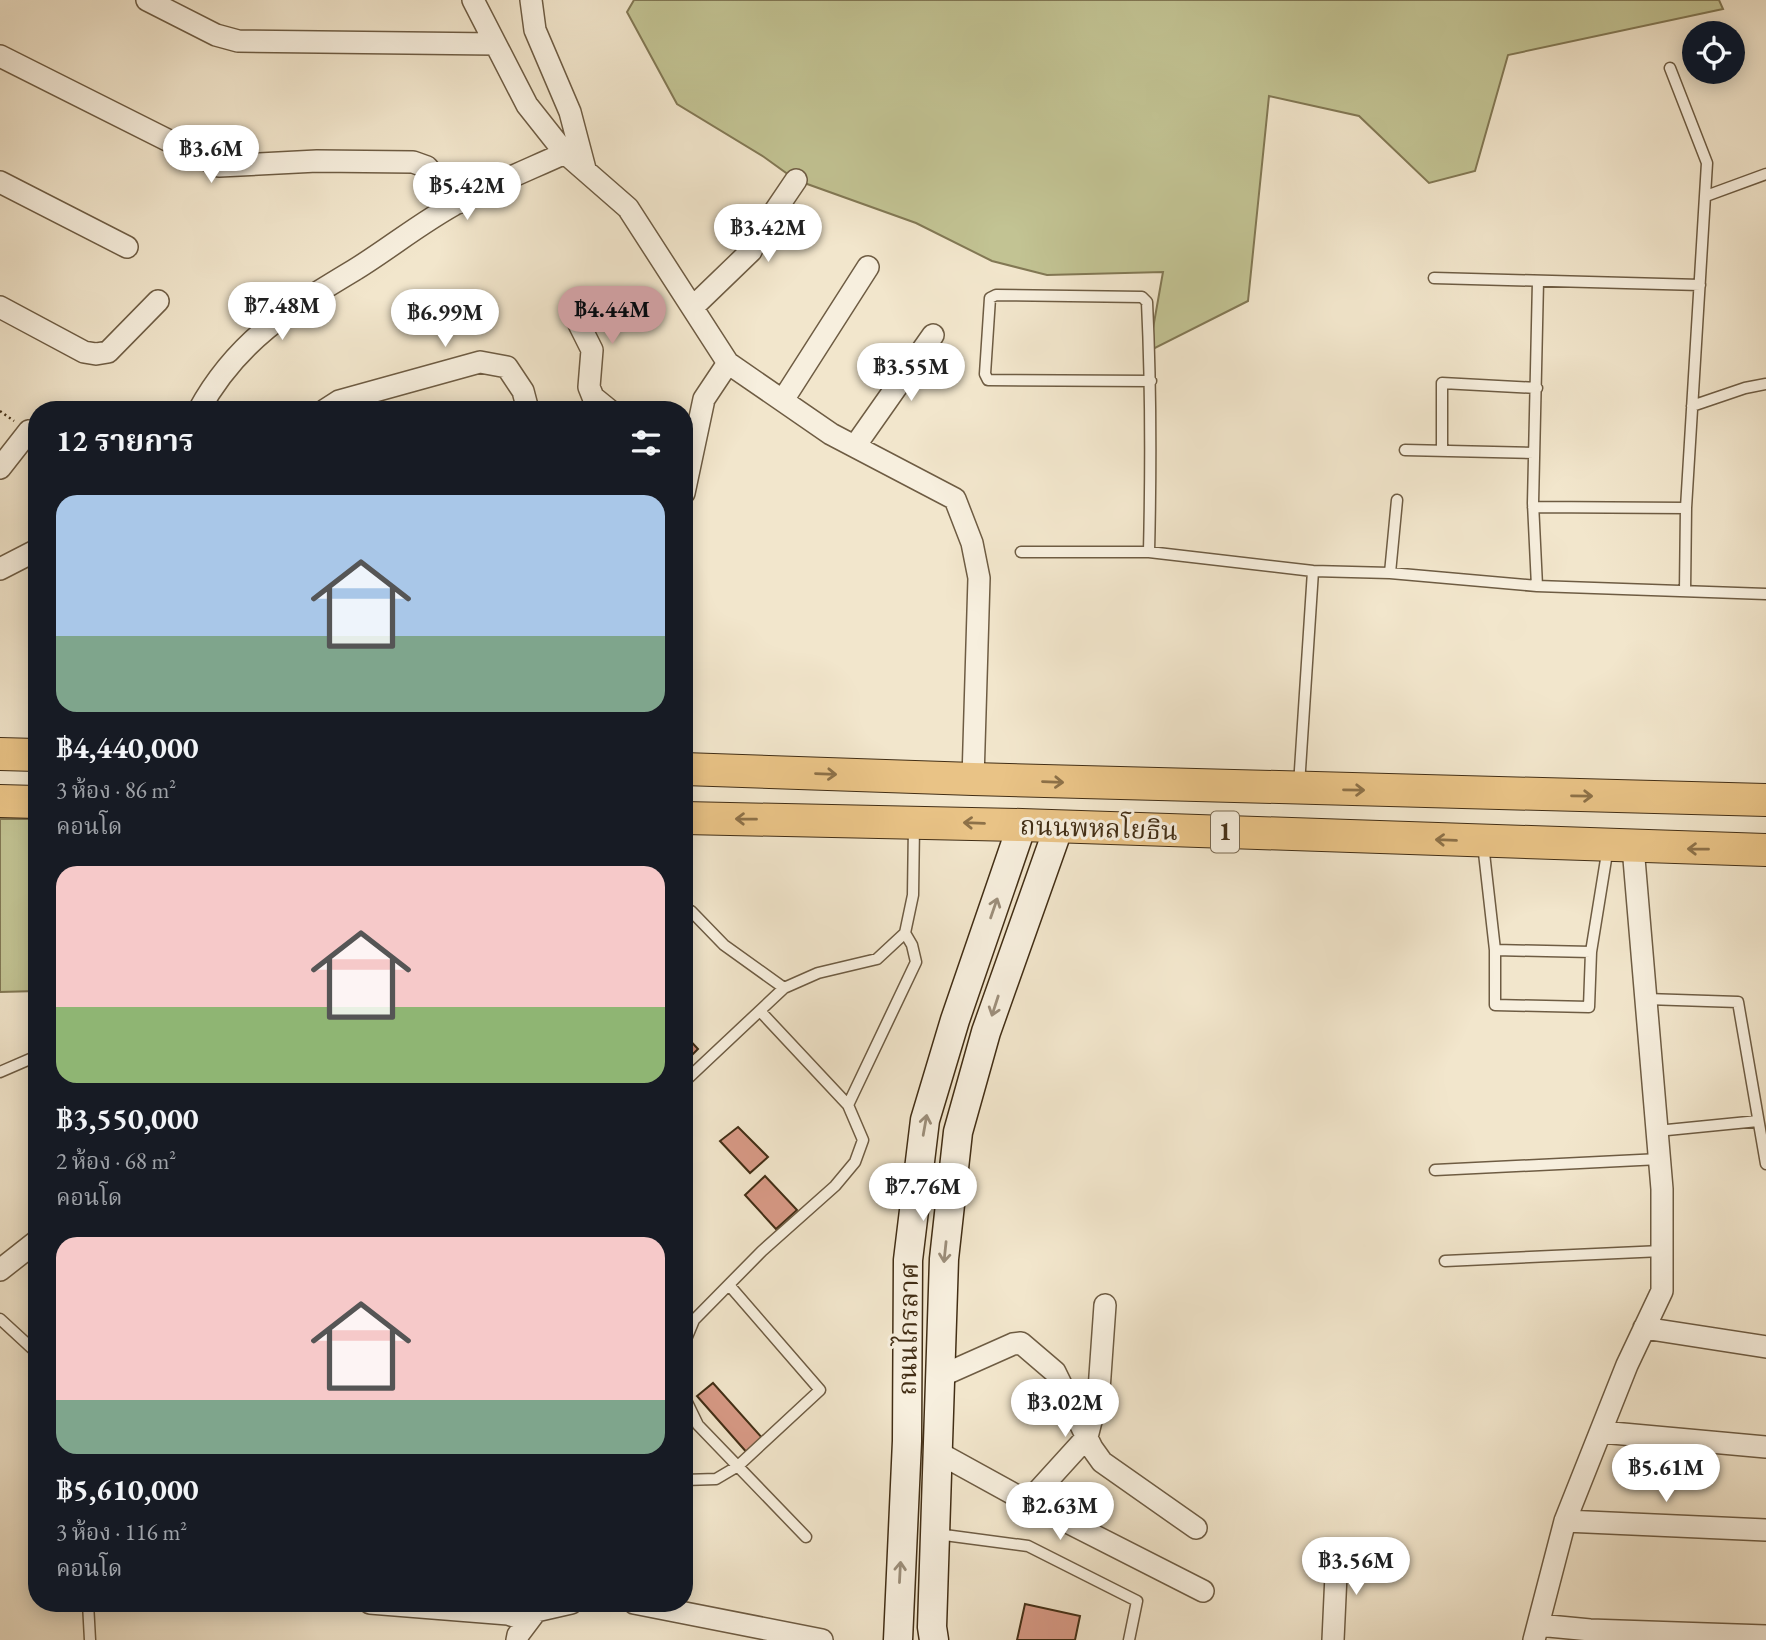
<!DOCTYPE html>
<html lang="th">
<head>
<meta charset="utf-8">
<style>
  :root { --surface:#171b24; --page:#20242c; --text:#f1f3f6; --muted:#9ea1a6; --accent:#c59692 }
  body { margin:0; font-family:"EB Garamond","Noto Serif Thai",serif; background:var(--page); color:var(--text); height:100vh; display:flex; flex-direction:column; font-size:26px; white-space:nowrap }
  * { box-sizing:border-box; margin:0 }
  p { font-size:23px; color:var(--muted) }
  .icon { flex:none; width:38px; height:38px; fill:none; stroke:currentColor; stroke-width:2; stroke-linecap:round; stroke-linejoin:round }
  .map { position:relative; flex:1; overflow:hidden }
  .panel { position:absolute; left:28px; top:401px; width:665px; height:1211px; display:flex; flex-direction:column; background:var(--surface); border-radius:28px; box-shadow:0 4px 18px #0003 }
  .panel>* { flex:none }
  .tools { position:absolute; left:1682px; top:21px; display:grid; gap:14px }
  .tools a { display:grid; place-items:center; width:63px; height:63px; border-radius:50%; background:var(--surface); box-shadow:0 4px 18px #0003; font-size:35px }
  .price { position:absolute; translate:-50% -60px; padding:0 16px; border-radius:24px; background:#fff; color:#222; font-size:23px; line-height:46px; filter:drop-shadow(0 2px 4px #0008) }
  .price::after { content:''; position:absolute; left:50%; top:42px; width:21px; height:16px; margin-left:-10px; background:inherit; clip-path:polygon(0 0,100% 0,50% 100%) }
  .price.current { background:var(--accent); color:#111 }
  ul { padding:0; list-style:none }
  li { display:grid; align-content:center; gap:14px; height:371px; padding:0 28px }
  li span { display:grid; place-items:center; height:217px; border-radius:21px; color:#555 }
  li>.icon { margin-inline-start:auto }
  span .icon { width:126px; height:126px; fill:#fffc; stroke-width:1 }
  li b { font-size:30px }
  h2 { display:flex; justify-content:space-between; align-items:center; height:84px; padding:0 28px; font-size:30px }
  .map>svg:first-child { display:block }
  .green { fill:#c2c393; stroke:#827854; stroke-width:2 }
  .building { fill:#d79985; stroke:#422e15; stroke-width:2 }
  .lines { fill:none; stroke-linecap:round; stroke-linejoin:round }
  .service-casing { stroke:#6e5c43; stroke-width:13 }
  .minor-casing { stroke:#6e5c43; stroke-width:24 }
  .secondary-casing { stroke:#422e15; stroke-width:31 }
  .primary-casing { stroke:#422e15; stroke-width:34 }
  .path { stroke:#422e15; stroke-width:2.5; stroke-dasharray:2 3.5; stroke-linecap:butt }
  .service { stroke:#f7efde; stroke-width:10 }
  .minor { stroke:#f7efde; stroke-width:21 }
  .secondary { stroke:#f7efde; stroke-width:28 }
  .primary { stroke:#e9c386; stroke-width:32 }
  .oneway { stroke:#8d7148 }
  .oneway2 { stroke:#9c8e7a }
  .labels { text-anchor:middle; stroke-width:6; stroke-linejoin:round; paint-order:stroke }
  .shield { fill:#f7efde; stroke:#786851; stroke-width:2 }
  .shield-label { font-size:24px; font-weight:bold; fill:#422e15 }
  .street-label { font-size:26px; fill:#422e15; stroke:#f7efde }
</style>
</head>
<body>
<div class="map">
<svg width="1766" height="1640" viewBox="0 0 1766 1640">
  <rect width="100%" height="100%" fill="#f2e6cc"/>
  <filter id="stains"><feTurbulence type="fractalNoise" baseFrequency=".00286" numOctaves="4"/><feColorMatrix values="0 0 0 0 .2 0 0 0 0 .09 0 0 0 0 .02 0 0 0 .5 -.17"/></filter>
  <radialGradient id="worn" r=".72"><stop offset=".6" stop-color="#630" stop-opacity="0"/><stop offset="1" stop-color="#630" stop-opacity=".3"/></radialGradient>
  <!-- green -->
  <path class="green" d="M634,0H1719L1723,9L1508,55L1475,171L1429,183L1359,116L1269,96L1248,301L1149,351L1163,272L1047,275L992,261L916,223L796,180L764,157L677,104L627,12Z
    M0,819H37V991L0,992Z"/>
  <!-- building -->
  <path class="building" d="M684,1034L698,1049L684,1063Z
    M738,1127L768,1157L750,1173L720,1141Z
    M765,1176L797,1210L776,1229L745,1195Z
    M713,1383L765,1441L749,1455L697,1396Z
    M1025,1604L1080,1616L1075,1640H1017Z"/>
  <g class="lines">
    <defs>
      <path id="service" d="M1670,68L1707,163L1686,508L1685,591
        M1706,196L1766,174
        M1434,278L1700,285
        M1692,406L1745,388L1766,384
        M1405,450L1534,453
        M1442,451V383L1537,388
        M1533,507L1686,508
        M1021,552H1149L1313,571L1390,573L1537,586L1766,594
        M1149,552C1151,468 1151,385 1147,302L1142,297L996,295L990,298L985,374L988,380L1151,381
        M1390,573L1397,500
        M1537,586L1533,503L1538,281
        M1299,785L1313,571
        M1483,844L1495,950L1591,952L1608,847
        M684,911H691L724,945L784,988
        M1495,950V1005L1589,1007L1591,952
        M1646,999L1738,1002L1766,1164
        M760,1011L848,1105
        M0,1072L37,1056
        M684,1082L784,988L818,973L877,959L905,933L913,895L914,825
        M1657,1131L1758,1121
        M1435,1170L1660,1159
        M1445,1261L1662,1251
        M0,1319L37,1353
        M684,1344L694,1320L762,1251L835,1186L855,1162L863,1140L848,1105L916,962L912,945L905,933
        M684,1396L698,1425L806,1537
        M684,1480L716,1479L738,1466L820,1390L729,1285
        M937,1534L1028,1546L1137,1601L1129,1640
        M88,1603L90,1640"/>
      <path id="minor" d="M147,0L216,35L238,41L495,44
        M473,0L527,105L565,153L628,208L728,363L831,434L955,499L972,543L979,578L973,779
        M531,0L535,30L570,112L585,169
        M0,56L219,166L317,161L413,162L427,167L458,203
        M0,182L127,247
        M0,307L84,352L96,354L108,352L158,301
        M693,307L751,251L758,236L796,180
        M571,308L592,350L589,387L593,397L609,410
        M783,400L868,267
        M199,410C237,340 291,308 356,269C390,248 423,221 459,202C493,184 530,169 565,153
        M325,410L339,401L480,362L507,367L523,391L528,410
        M855,446L933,335
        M0,468L29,431
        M684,493L704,399L728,363
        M0,569L37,550
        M0,1270L37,1241
        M1644,1328L1766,1347
        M941,1376L1013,1344L1021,1343L1055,1372L1092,1448L1102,1462L1196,1528
        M1601,1432L1766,1447
        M939,1453L1028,1502L1203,1591
        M1028,1502L1087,1437L1099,1390L1105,1305
        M1565,1521L1766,1530
        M370,1603L508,1614L528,1621
        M634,1603L822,1640
        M1538,1625L1590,1630L1766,1636
        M517,1640L518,1635L536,1611L571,1603
        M1333,1640L1337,1553
        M1534,1640L1565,1521L1627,1365L1662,1291V1189L1633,847"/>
      <path id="secondary" d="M898,1640L907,1441L908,1260L925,1120L955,1020L1022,825
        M934,1640L932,1627L944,1259L958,1132L986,1032L1059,826"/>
      <path id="primary" d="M0,754L37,755
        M684,769L973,779L1766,800
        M0,801L37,802
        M684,818L1022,825L1766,850"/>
    </defs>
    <!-- service casing -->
    <use href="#service" class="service-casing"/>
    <!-- minor casing -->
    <use href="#minor" class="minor-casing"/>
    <!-- secondary casing -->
    <use href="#secondary" class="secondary-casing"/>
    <!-- primary casing -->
    <use href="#primary" class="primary-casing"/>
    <!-- path -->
    <path class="path" d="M0,411L14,421"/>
    <!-- service -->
    <use href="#service" class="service"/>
    <!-- minor -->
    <use href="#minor" class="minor"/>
    <!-- secondary -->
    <use href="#secondary" class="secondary"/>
    <!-- primary -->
    <use href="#primary" class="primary"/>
  </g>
  <!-- one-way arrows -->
  <defs><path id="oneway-shaft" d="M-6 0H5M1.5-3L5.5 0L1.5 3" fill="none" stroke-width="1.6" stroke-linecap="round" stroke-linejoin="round" transform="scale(1.75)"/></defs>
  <g class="oneway">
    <use href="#oneway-shaft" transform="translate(826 774) rotate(2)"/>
    <use href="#oneway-shaft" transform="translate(1053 782) rotate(2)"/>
    <use href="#oneway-shaft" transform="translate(1354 790) rotate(1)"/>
    <use href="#oneway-shaft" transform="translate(1582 796) rotate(1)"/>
    <use href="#oneway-shaft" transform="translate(746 819) rotate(-179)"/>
    <use href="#oneway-shaft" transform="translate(974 823) rotate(-178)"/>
    <use href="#oneway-shaft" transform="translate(1446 840) rotate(-178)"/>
    <use href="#oneway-shaft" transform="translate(1698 849) rotate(-179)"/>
  </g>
  <g class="oneway2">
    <use href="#oneway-shaft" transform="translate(994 908) rotate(-71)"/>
    <use href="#oneway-shaft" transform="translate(995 1006) rotate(108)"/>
    <use href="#oneway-shaft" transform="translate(925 1125) rotate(-80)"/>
    <use href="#oneway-shaft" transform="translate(945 1252) rotate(96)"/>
    <use href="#oneway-shaft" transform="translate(900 1572) rotate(-87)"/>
  </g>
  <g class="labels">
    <!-- shield labels -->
    <rect class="shield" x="1211" y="811.5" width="28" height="41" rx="5"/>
    <g class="shield-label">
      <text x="1225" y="840">1</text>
    </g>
    <!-- street labels -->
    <g class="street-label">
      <text transform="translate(1099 828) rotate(2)" y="9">ถนนพหลโยธิน</text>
      <text transform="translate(908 1329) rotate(-89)" y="9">ถนนไกรลาศ</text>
    </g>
  </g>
  <rect width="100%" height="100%" filter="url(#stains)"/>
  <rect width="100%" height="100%" fill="url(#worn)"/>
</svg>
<div class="tools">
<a><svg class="icon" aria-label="locate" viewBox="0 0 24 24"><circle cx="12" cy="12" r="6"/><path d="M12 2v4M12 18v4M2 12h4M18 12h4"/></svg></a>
</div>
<b class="price" style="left:211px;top:185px">฿3.6M</b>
<b class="price" style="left:467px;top:222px">฿5.42M</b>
<b class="price" style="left:768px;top:264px">฿3.42M</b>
<b class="price" style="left:282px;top:342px">฿7.48M</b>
<b class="price current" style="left:612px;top:346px">฿4.44M</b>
<b class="price" style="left:445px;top:349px">฿6.99M</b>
<b class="price" style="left:911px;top:403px">฿3.55M</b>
<b class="price" style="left:923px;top:1223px">฿7.76M</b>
<b class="price" style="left:1065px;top:1439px">฿3.02M</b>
<b class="price" style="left:1666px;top:1504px">฿5.61M</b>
<b class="price" style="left:1060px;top:1542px">฿2.63M</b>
<b class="price" style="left:1356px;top:1597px">฿3.56M</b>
<section class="panel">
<h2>12 รายการ<svg class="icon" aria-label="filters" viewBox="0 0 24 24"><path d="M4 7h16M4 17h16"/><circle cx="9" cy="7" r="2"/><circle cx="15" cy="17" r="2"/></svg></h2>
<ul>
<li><span style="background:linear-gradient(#a9c7e8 65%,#7fa58c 0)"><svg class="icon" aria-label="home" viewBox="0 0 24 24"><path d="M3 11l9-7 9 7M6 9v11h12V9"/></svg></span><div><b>฿4,440,000</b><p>3 ห้อง · 86 m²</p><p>คอนโด</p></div></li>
<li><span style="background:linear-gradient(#f6c9c9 65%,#8fb573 0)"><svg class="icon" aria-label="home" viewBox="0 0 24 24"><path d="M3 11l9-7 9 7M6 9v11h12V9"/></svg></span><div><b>฿3,550,000</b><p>2 ห้อง · 68 m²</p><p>คอนโด</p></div></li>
<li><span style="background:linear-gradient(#f6c9c9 75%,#7fa58c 0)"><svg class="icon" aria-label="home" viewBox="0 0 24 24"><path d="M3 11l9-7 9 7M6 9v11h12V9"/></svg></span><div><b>฿5,610,000</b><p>3 ห้อง · 116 m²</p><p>คอนโด</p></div></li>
</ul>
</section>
</div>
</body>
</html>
